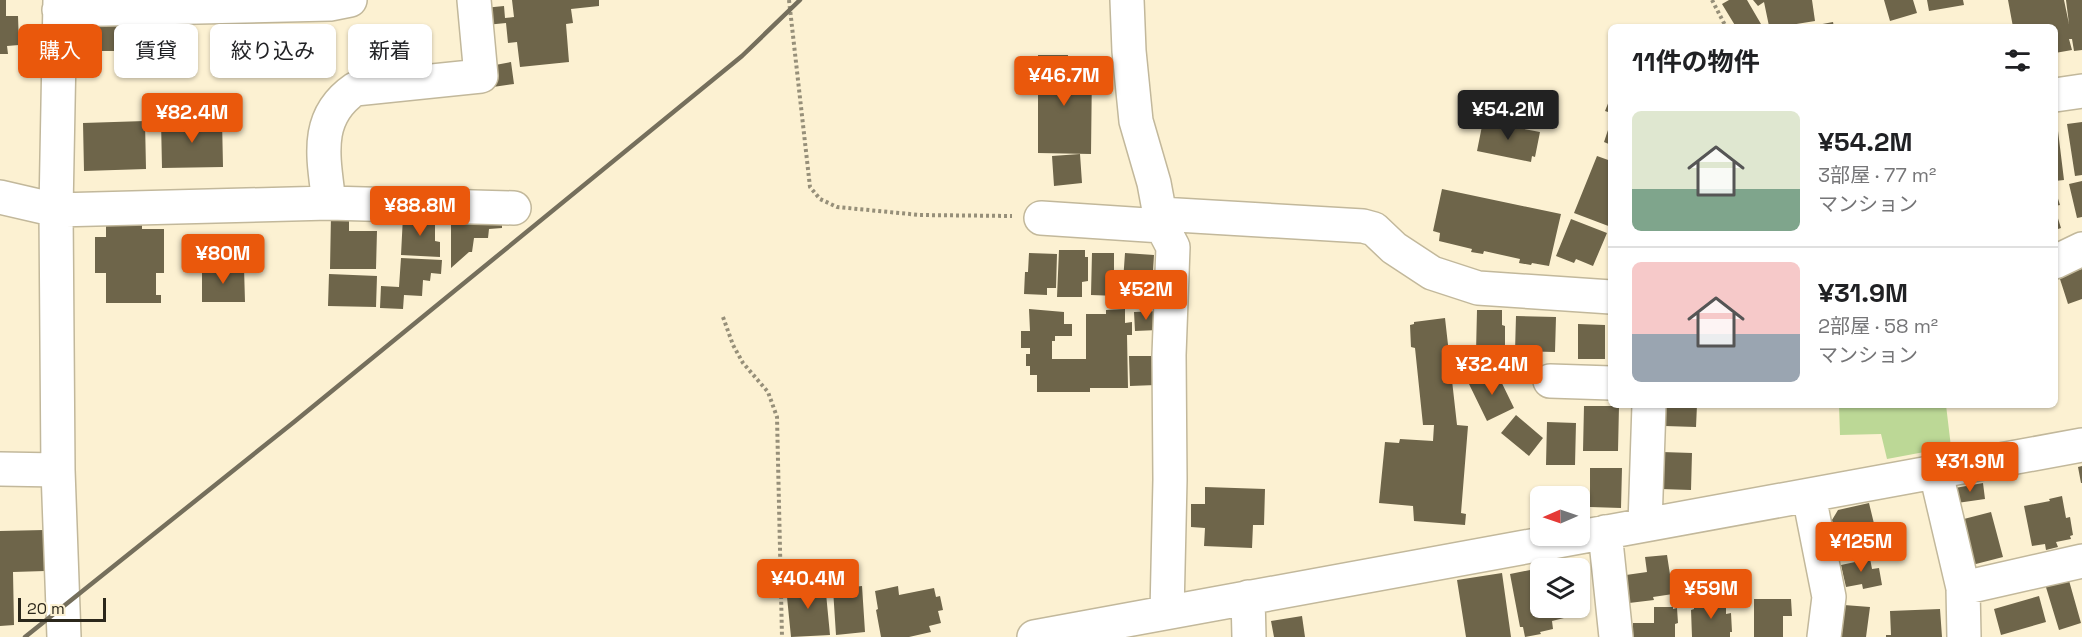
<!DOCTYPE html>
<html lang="ja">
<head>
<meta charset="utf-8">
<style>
  :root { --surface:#fff; --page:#f2f2f2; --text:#202124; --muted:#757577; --line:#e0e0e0; --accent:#ea580c }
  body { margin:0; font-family:"Space Grotesk","Noto Sans JP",sans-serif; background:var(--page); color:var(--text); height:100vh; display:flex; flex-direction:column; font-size:22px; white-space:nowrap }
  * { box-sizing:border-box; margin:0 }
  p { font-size:20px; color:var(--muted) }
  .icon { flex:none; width:33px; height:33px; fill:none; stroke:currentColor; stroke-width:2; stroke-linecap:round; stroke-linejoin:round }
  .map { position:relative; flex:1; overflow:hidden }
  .side { position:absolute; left:1608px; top:24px; width:450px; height:384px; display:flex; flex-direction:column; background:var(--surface); border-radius:9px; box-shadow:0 2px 4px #0004 }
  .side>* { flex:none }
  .hud { position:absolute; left:18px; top:24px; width:570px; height:54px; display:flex; gap:12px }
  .needle { width:39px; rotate:268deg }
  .fabs { position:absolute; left:1530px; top:486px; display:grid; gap:12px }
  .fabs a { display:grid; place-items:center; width:60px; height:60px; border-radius:9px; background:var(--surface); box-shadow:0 2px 4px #0004; font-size:30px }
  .scale { position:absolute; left:18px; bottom:15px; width:88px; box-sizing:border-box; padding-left:6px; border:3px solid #2b271b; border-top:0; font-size:16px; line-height:21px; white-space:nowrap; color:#2b271b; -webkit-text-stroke:4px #fcf1d2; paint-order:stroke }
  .price { position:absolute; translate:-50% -51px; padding:0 14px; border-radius:6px; background:var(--accent); color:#fff; font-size:20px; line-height:39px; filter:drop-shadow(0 2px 3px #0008) }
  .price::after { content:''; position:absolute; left:50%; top:36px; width:18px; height:14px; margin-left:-9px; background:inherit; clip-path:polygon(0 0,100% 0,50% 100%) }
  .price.active { background:#222; color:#fff }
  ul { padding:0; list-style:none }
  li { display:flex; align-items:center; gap:18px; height:150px; padding:0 24px }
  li+li { border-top:2px solid var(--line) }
  li span { display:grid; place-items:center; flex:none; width:168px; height:120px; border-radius:9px; color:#555 }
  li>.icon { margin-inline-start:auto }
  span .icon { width:72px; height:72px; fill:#fffc; stroke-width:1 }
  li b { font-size:26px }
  h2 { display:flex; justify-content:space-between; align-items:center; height:72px; padding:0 24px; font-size:26px }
  .tag { padding:0 21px; border-radius:9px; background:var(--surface); box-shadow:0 2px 4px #0004; font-size:21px; line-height:54px }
  .tag.active { background:var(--accent); color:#fff }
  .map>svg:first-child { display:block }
  .green { fill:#bcd896 }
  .building { fill:#6e654a }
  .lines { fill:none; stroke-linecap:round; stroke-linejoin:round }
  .minor-casing { stroke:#c2b89b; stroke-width:36 }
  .path { stroke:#968f79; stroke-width:4; stroke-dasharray:3 3; stroke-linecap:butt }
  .minor { stroke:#fff; stroke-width:33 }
  .rail { stroke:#756f5c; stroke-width:4.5 }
</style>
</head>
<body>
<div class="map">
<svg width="2082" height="637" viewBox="0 0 2082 637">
  <rect width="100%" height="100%" fill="#fcf1d2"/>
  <!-- green -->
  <path class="green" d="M1839,405H1946L1951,447L1887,459L1881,434L1840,435Z"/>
  <!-- building -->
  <path class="building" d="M0,0H6V16H18L19,45L7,46L8,54H0Z
    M512,0H599V6L571,9L573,23L566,24L569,62L520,67L517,42L508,43L506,23L486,25L484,8L504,6L505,18L514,17Z
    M1729,0H1747L1761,24L1756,27H1736L1722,4Z
    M1753,0H1812L1815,21L1778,27L1769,26L1764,2L1758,6Z
    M1884,0H1913L1917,13L1890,21Z
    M1927,0H1963L1964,5L1929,11Z
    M2008,0H2064L2069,24L2066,0H2082V50L2074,51L2072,39H2069L2072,50L2055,53V27H2013Z
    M88,21H128L129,51H88Z
    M1833,22L1834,27H1812V26Z
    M1038,55H1068V68H1092L1091,154L1038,153Z
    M511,62L514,84L493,87L490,66Z
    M1611,96V113L1605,111Z
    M222,119L223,167L162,168L161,120Z
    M145,121L146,169L84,171L83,123Z
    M1483,121L1540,132L1535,157L1532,156L1531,162L1477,151Z
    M1611,121V145L1604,142Z
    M2082,122V175L2075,176L2067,124Z
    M2058,131L2064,180L2055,181V132Z
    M1080,154L1082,183L1054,186L1052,156Z
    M1597,156L1611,161V227L1574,213Z
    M2082,181V217L2077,218L2069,184Z
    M1442,189L1561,214L1549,266L1532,263L1531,265L1519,263L1520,259L1484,251L1483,254L1471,252L1472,249L1439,241L1440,233L1433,231Z
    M2055,189L2060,205L2055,206Z
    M2055,209L2061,228L2055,230Z
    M331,215H349V231H377L376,269H330Z
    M403,216L435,217V241L440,242V257L401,255Z
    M451,218L502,219V228L489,229L488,238H474L472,252H469L451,268Z
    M1571,219L1607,233L1593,266L1576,259L1574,263L1556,256Z
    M106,224H142V229H164V273H156V295H161V303H106V273H95V237H106Z
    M1059,250H1085V257H1088V281L1082,282V297H1057Z
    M1029,253L1057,254L1056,288H1047V295L1024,294L1025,272H1028Z
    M1092,253H1114V272H1118V296L1091,295Z
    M1125,253L1154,255L1152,287H1147L1146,298L1122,296Z
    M401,258L442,260L441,274L431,273L430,281L423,280L422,296L404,295L403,309L380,308L381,286L399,287Z
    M244,267L245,302H202V268Z
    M2082,269V299L2068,304L2059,276Z
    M329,274L377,276L376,307L328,306Z
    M1029,309L1064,312V324H1072V336H1055V341H1052V359H1086V314H1106V310L1125,309V323L1132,322V335H1127L1128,388H1090V392H1037V375H1030V366H1026V354H1030V348H1021V331H1030Z
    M1477,310H1502V325L1505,326V352H1476Z
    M1158,311V330L1135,331L1134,312Z
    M1516,316L1556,317L1555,352L1515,351Z
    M1445,318L1457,425L1468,426L1461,513L1466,514L1465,525L1414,521L1413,506L1379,503L1385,442L1399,443L1400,439L1433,441L1434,425H1423L1415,348L1411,347L1410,325L1414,324V322Z
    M1578,324L1605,325V359H1578Z
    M1129,356H1155L1156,385L1130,386Z
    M1496,371L1514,408L1487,421L1469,384Z
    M1665,405H1697L1696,427L1665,426Z
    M1584,406H1619L1618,451H1583Z
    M1516,415L1543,438L1529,456L1501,433Z
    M1547,422L1576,423L1575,465H1546Z
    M1662,452L1692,453L1691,490L1661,489Z
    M2082,466V483H2081L2078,467Z
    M1590,468H1622L1621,508L1590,507Z
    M1983,483L1985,499L1957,503L1955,488Z
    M1205,487L1265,489L1264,525H1253L1252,548L1204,546L1205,528L1191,527V504H1205Z
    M2062,496L2066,518L2070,517L2073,535L2070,536L2071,539L2056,542L2058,547L2046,550L2045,544L2032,546L2024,506L2050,501L2049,499Z
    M1869,503L1878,540L1851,547L1852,551L1840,553L1832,520L1838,510Z
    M1991,512L2003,557L1972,565L1960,520Z
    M44,530L45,571L13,572L14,625L0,626V531Z
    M1869,553L1872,569L1879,568L1882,585L1863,589L1862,584L1846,587L1841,565L1855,562L1854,557Z
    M1667,555L1673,594L1653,597L1654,600L1629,603L1626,575L1647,572L1645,557Z
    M1561,564V568H1543V567Z
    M1540,568V608H1562L1564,618L1552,621L1553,629L1540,632L1541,634L1525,637L1523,627H1520L1510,574Z
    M1502,573L1511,637H1466L1457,580Z
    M2068,577L2081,623L2059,630L2045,584Z
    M825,583L830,635L791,637L786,587Z
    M862,586L865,632L836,635L833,589Z
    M898,586L899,595L934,588L936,597L940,596L943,610L938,611L941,623L929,626L931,632L909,637H881L876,610L878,609L875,591Z
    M2039,596L2046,622L2001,635L1994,609Z
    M1754,599H1791L1792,616H1783V637H1754Z
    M1726,601V614L1731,613L1732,632H1730V637H1692L1691,610L1694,609V603Z
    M1844,605L1870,607L1866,637H1840Z
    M1654,607H1673V609L1677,608L1678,623L1675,624V637H1633V623H1654Z
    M1940,609L1942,637H1886V635H1891L1890,611Z
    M1302,616L1305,637H1274L1271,621Z"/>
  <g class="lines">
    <defs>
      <path id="minor" d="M60,0L56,210L58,470L64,637
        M1127,0L1129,51L1136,121L1154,183L1162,226L1173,247L1169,355L1170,480L1167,612
        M59,10L330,4L350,0
        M2055,95L2082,91
        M0,197L56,210L329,203L514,208
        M329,203C324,159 313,118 355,89L481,76L474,0
        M1160,214L1363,226L1374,229L1394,248L1432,273L1478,288L1611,297
        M1041,218L1162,226
        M2055,262L2082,249
        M1550,381L1611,383
        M0,469L58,470
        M1936,473L1963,588L1964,637
        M1809,496L1829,597L1824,637
        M1645,524L1649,405
        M1605,532L1616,637
        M1963,588L2082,561
        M1248,597L1249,637
        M1034,637L2082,445"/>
    </defs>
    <!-- minor casing -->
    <use href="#minor" class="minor-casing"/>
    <!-- path -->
    <path class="path" d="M789,0L810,187L820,199L837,207L920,215L1012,216
      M1712,0L1726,27
      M723,317L733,345L743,363L768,392L777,417L782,637"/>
    <!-- minor -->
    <use href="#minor" class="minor"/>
    <!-- rail -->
    <path class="rail" d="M25,637L294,422L742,56L800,0"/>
  </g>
</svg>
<div class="fabs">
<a><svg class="needle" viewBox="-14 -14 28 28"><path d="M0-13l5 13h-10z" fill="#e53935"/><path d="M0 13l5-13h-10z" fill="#757577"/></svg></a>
<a><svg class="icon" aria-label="layers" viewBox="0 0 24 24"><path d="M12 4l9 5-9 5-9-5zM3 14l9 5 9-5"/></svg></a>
</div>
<div class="scale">20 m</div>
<b class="price" style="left:1064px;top:107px">¥46.7M</b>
<b class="price active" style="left:1508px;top:141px">¥54.2M</b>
<b class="price" style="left:192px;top:144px">¥82.4M</b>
<b class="price" style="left:420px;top:237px">¥88.8M</b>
<b class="price" style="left:223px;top:285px">¥80M</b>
<b class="price" style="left:1146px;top:321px">¥52M</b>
<b class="price" style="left:1492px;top:396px">¥32.4M</b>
<b class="price" style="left:1970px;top:493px">¥31.9M</b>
<b class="price" style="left:1861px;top:573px">¥125M</b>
<b class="price" style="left:808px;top:610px">¥40.4M</b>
<b class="price" style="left:1711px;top:620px">¥59M</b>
<div class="hud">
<a class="tag active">購入</a>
<a class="tag">賃貸</a>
<a class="tag">絞り込み</a>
<a class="tag">新着</a>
</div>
<section class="side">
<h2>11件の物件<svg class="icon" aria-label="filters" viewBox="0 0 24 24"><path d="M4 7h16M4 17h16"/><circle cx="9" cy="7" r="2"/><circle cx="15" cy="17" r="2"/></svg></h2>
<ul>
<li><span style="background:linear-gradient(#dfe7d0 65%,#7fa58c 0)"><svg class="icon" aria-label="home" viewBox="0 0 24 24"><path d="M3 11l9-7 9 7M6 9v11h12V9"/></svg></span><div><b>¥54.2M</b><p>3部屋 · 77 m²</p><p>マンション</p></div></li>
<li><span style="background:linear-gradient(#f6c9c9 60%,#9aa5b1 0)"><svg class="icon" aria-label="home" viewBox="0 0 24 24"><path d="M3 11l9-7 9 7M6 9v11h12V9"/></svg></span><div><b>¥31.9M</b><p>2部屋 · 58 m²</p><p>マンション</p></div></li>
</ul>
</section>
</div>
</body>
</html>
